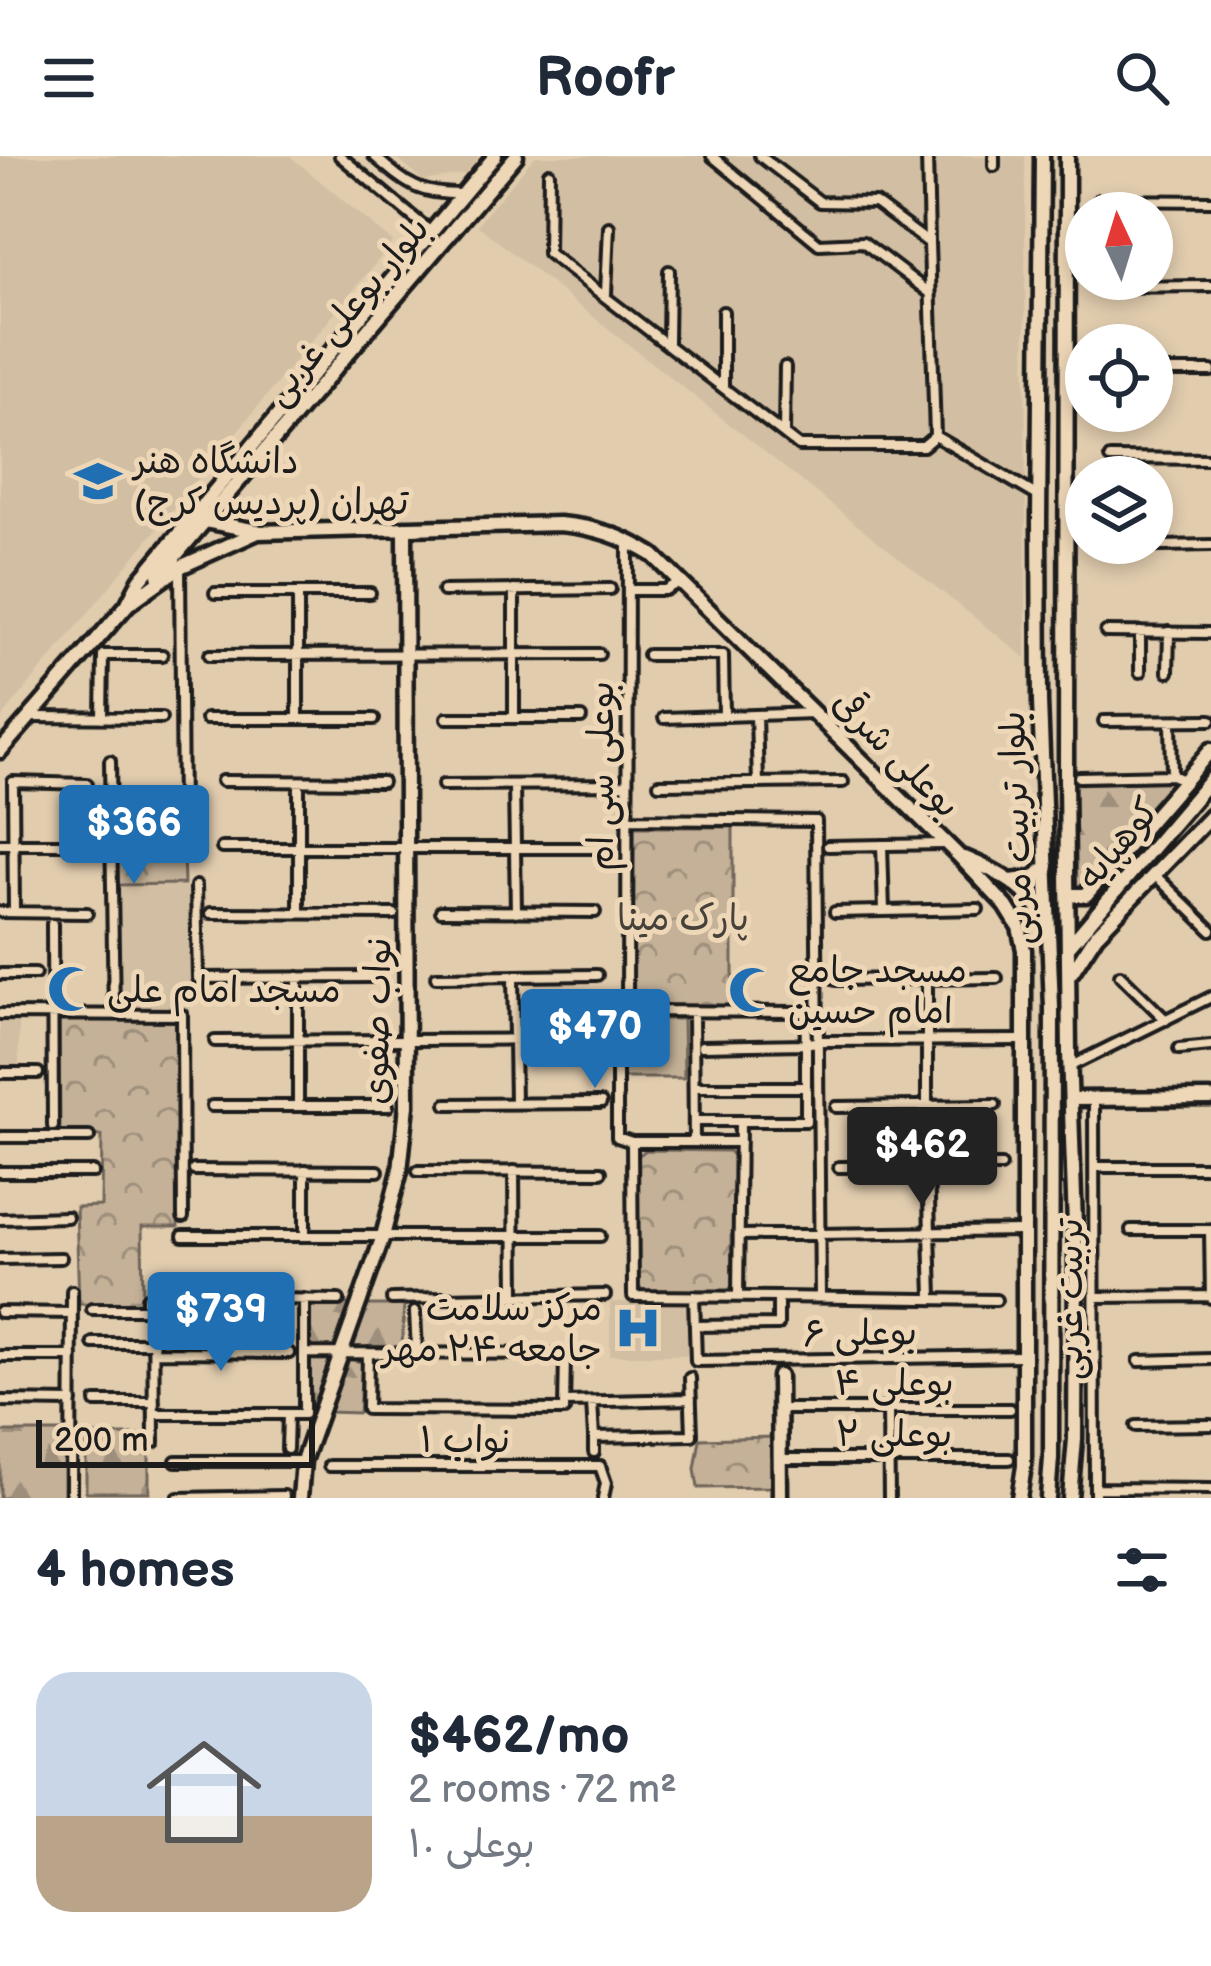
<!DOCTYPE html>
<html lang="en">
<head>
<meta charset="utf-8">
<style>
  :root { --surface:#fff; --page:#f2f2f3; --text:#1f2937; --muted:#747a83; --accent:#1f6fb2 }
  body { margin:0; font-family:"Balsamiq Sans","Playpen Sans Arabic",sans-serif; background:var(--page); color:var(--text); height:100vh; display:flex; flex-direction:column; font-size:45px; white-space:nowrap }
  * { box-sizing:border-box; margin:0 }
  p { font-size:39px; color:var(--muted) }
  .icon { flex:none; width:66px; height:66px; fill:none; stroke:currentColor; stroke-width:2; stroke-linecap:round; stroke-linejoin:round }
  .map { position:relative; height:1342px; overflow:hidden }
  .details { display:flex; flex-direction:column; background:var(--surface); flex:1 }
  .details>* { flex:none }
  .needle { width:78px; rotate:356deg }
  .tools { position:absolute; left:1065px; top:36px; display:grid; gap:24px }
  .tools a { display:grid; place-items:center; width:108px; height:108px; border-radius:50%; background:var(--surface); box-shadow:0 6px 18px #0003; font-size:60px }
  .scale { position:absolute; left:36px; bottom:30px; width:279px; box-sizing:border-box; padding-left:12px; border:6px solid #1c1c1c; border-top:0; font-size:33px; line-height:42px; white-space:nowrap; color:#1c1c1c; -webkit-text-stroke:9px #eed7b7; paint-order:stroke }
  .price { position:absolute; translate:-50% -102px; padding:0 27px; border-radius:12px; background:var(--accent); color:#fff; font-size:39px; line-height:78px; filter:drop-shadow(0 3px 6px #0008) }
  .price::after { content:''; position:absolute; left:50%; top:72px; width:36px; height:27px; margin-left:-18px; background:inherit; clip-path:polygon(0 0,100% 0,50% 100%) }
  .price.active { background:#222; color:#fff }
  ul { padding:0; list-style:none }
  li { display:flex; align-items:center; gap:36px; height:300px; padding:0 36px }
  li span { display:grid; place-items:center; flex:none; width:336px; height:240px; border-radius:36px; color:#555 }
  li>.icon { margin-inline-start:auto }
  span .icon { width:144px; height:144px; fill:#fffc; stroke-width:1 }
  li b { font-size:51px }
  h2 { display:flex; justify-content:space-between; align-items:center; height:144px; padding:0 36px; font-size:51px }
  header { display:flex; justify-content:space-between; align-items:center; height:156px; padding:0 36px; background:var(--surface); font-size:54px; font-weight:600 }
  .map>svg:first-child { display:block }
  .built { fill:#d2bea2 }
  .forest { fill:url(#forest-firs); stroke:#70665a; stroke-width:3 }
  .park { fill:url(#park-crowns); stroke:#70665a; stroke-width:3 }
  .garden { fill:#c4b198; stroke:#70665a; stroke-width:3 }
  .lines { fill:none; stroke-linecap:round; stroke-linejoin:round }
  .street-casing { stroke:#1c1c1c; stroke-width:16 }
  .secondary-casing { stroke:#1c1c1c; stroke-width:21 }
  .street { stroke:#eed7b7; stroke-width:8 }
  .secondary { stroke:#eed7b7; stroke-width:12 }
  .labels { text-anchor:middle; stroke-width:10; stroke-linejoin:round; paint-order:stroke }
  .street-label { font-size:36px; fill:#1c1c1c; stroke:#eed7b7 }
  .poi-label { font-size:36px; fill:#1c1c1c; stroke:#eed7b7; text-anchor:start }
  .park-label { font-size:36px; fill:#46413b; stroke:#eed7b7 }
</style>
</head>
<body>
<header><svg class="icon" aria-label="menu" viewBox="0 0 24 24"><path d="M4 6h16M4 12h16M4 18h16"/></svg>Roofr<svg class="icon" aria-label="search" viewBox="0 0 24 24"><circle cx="10" cy="10" r="6"/><path d="M15 15l6 6"/></svg></header>
<div class="map">
<svg width="1211" height="1342" viewBox="0 0 1211 1342">
  <defs>
    <pattern id="forest-firs" width="22" height="20" patternUnits="userSpaceOnUse" patternTransform="scale(3)"><rect width="22" height="20" fill="#c4b198"/><path d="M5 1l3.5 6h-7zM16 11l3.5 6h-7z" fill="#9e8f7b"/></pattern>
    <pattern id="park-crowns" width="20" height="18" patternUnits="userSpaceOnUse" patternTransform="scale(3)"><rect width="20" height="18" fill="#c4b198"/><path d="M2 6a3 3 0 1 1 6 0M12 15a3 3 0 1 1 6 0" fill="none" stroke="#9e8f7b"/></pattern>
  </defs>
  <rect width="100%" height="100%" fill="#e1ccae"/>
  <filter id="ink" filterUnits="userSpaceOnUse"><feTurbulence type="fractalNoise" baseFrequency=".00833" numOctaves="2"/><feDisplacementMap in="SourceGraphic" scale="24" xChannelSelector="R" yChannelSelector="G"/><feConvolveMatrix kernelMatrix="1 2 1 2 8 2 1 2 1" color-interpolation-filters="sRGB"/></filter>
  <g filter="url(#ink)">
    <!-- built -->
    <path class="built" d="M0,0H290L393,86L0,564Z
      M394,0H480L465,18L423,25Z
      M535,0H1025L1026,502L477,69Z
      M115,729L190,730L191,852L116,854Z
      M0,862H19V913H0Z
      M610,1146H687V1199H610Z"/>
    <!-- forest -->
    <path class="forest" d="M1174,625L1077,734L1072,628Z
      M307,1147L353,1148L336,1192H308Z
      M362,1149H404L402,1192L345,1193Z
      M308,1201H333L308,1261Z
      M345,1202L362,1206L359,1257L327,1256Z
      M0,1276H64V1342H0Z
      M86,1279H149V1336H86Z"/>
    <!-- park -->
    <path class="park" d="M115,665H182L184,728L115,729Z
      M634,671H733V850H633Z
      M59,863H176L178,1071H142L143,1150L79,1148L76,1051L101,1050L102,980L60,978Z
      M646,994L729,995L736,1003L738,1068L731,1080L732,1130L728,1135L645,1136L638,1130V1000Z
      M772,1281L774,1331L698,1332L695,1313L700,1283Z"/>
    <!-- garden -->
    <path class="garden" d="M631,863H683L684,922H621L622,878Z"/>
    <g class="lines">
      <defs>
        <path id="street" d="M340,0L431,76
          M374,0C407,28 416,38 461,38
          M712,0L819,88L863,86L930,137
          M760,0L820,46L875,47L929,87L935,280
          M927,0L929,86
          M994,10V0
          M549,17L548,97L799,290H923L935,280
          M1099,44L1211,45
          M1103,131L1211,130
          M606,138L609,71
          M723,156V230
          M668,186L669,115
          M1152,215H1211
          M784,277L785,211
          M935,280L1038,340
          M1110,302L1211,303
          M628,386L627,855L617,880V981L632,986H740
          M1113,391L1211,389
          M514,434V561
          M628,434H665L679,426
          M443,435L610,433
          M215,437H370
          M298,437V563
          M1106,476L1211,477
          M210,499L599,498
          M648,499H723L724,560
          M1140,516V476
          M1168,516L1169,476
          M756,560L758,627
          M30,561L161,562
          M102,562L103,499H162
          M447,562H581
          M664,562L814,557
          M206,563H374
          M1104,565L1211,564
          M1171,565L1172,619
          M110,605L114,858
          M1079,621L1172,619L1184,624
          M222,625L382,626
          M659,628L843,626
          M443,629L627,628
          M514,629L516,756
          M111,660H182L180,412
          M628,663L816,665L820,1141
          M0,688H86
          M882,689L884,755
          M828,690L944,688
          M222,692H599
          M1154,718L1211,774
          M196,730L198,822L371,821
          M441,755L595,756
          M0,756L87,757
          M14,756L13,626L87,628
          M835,756L978,753
          M211,757L394,758
          M299,758V626
          M52,768L53,970
          M0,818H35
          M1120,819L1166,864
          M513,820L515,947
          M436,821L597,819
          M927,823V950
          M836,824L997,822
          M627,855L805,856L806,888L702,890
          M693,857L694,986
          M0,858L182,859L183,1061
          M215,885L601,883
          M1179,893L1211,890
          M1069,911L1211,841
          M0,917H38
          M694,931H806
          M1094,944L1095,1342
          M447,948L601,947
          M212,950H388
          M298,950V821
          M836,951L995,949
          M694,965H806V888L818,885L1023,884
          M0,981H89
          M632,986L633,1140L778,1141V1169L695,1170
          M839,1011L1001,1010
          M1095,1011H1211
          M928,1012L932,1141
          M194,1014L378,1015
          M305,1014V1080
          M418,1015L601,1016
          M514,1015L515,1141
          M0,1016H93
          M0,1063L67,1061
          M1131,1074H1211
          M1210,1074L1211,1142
          M742,1079L1023,1075
          M183,1080H600
          M0,1103L61,1102
          M694,1140L696,1205L1024,1200
          M738,1140L740,966
          M153,1141L339,1144
          M153,1141L154,1286
          M778,1141L996,1144
          M1096,1141L1211,1140
          M392,1143L605,1139
          M92,1153H147V1142L153,1141
          M0,1156L72,1157
          M415,1156L417,1197
          M93,1187H154
          M154,1196L289,1197
          M304,1197L565,1198L564,1254L367,1253L368,1197
          M0,1200H72
          M1139,1205L1211,1203
          M0,1245L72,1246
          M96,1246H154
          M565,1246L691,1243
          M592,1246L594,1281L692,1279L690,1222
          M779,1253H1010
          M888,1253L889,1342
          M154,1258H304V1143
          M1136,1270L1211,1269
          M594,1281V1296
          M287,1293L288,1258
          M780,1303H1009
          M176,1305H303
          M329,1310H600L606,1327L603,1342
          M1098,1332L1211,1333
          M71,1342L72,1135
          M178,1342L284,1340"/>
        <path id="secondary" d="M1042,0L1039,367L1040,546L1052,852L1051,1302L1048,1342
          M1067,0L1066,621L1069,897L1076,1098L1075,1283L1070,1342
          M200,364L257,375
          M159,419L516,0
          M128,447L140,424L495,0
          M0,595L128,448L180,411L258,376L559,368C595,371 622,380 653,399L958,699L1006,750L1019,771L1024,794V1310L1019,1342
          M965,702C999,716 1029,732 1046,765
          M1011,725L1034,722L1047,710
          M1068,739H1086L1211,594
          M1070,789L1211,623
          M1072,816L1096,779L1211,660
          M1071,943L1211,942
          M779,1220L780,1342
          M300,1342L303,1305L383,1080L400,1015L407,949L405,372"/>
      </defs>
      <!-- street casing -->
      <use href="#street" class="street-casing"/>
      <!-- secondary casing -->
      <use href="#secondary" class="secondary-casing"/>
      <!-- street -->
      <use href="#street" class="street"/>
      <!-- secondary -->
      <use href="#secondary" class="secondary"/>
    </g>
  </g>
  <!-- icons -->
  <defs>
    <symbol id="university-bare" viewBox="-9 -9 18 18"><path d="M0-5L7-2L0 1L-7-2ZM-4 1L0 2.5L4 1V4Q0 6-4 4Z" fill="#1f6fb2" stroke="#eed7b7" stroke-width="2.5" paint-order="stroke"/></symbol>
    <symbol id="mosque-bare" viewBox="-9 -9 18 18"><path d="M3.5-4.9A6 6 0 1 0 3.5 4.9A5 5 0 1 1 3.5-4.9Z" fill="#1f6fb2" stroke="#eed7b7" stroke-width="2.5" paint-order="stroke"/></symbol>
    <symbol id="hospital-bare" viewBox="-9 -9 18 18"><path d="M-5-5h3v3.5h4V-5h3V5h-3V1.5h-4V5h-3Z" fill="#1f6fb2" stroke="#eed7b7" stroke-width="2.5" paint-order="stroke"/></symbol>
  </defs>
  <g fill-rule="evenodd">
    <use href="#university-bare" x="65" y="292" width="66" height="66"/>
    <use href="#mosque-bare" x="38" y="800" width="66" height="66"/>
    <use href="#mosque-bare" x="719" y="801" width="66" height="66"/>
    <use href="#hospital-bare" x="605" y="1139" width="66" height="66"/>
  </g>
  <g class="labels">
    <!-- street labels -->
    <g class="street-label">
      <text transform="translate(346 154) rotate(-50)" y="13">بلوار بوعلی غربی</text>
      <text transform="translate(897 597) rotate(45)" y="13">بوعلی شرقی</text>
      <text transform="translate(600 620) rotate(-90)" y="13">بوعلی سی ام</text>
      <text transform="translate(1015 672) rotate(-92)" y="13">بلوار تربیت مربی</text>
      <text transform="translate(1117 687) rotate(-50)" y="13">کوهپایه</text>
      <text transform="translate(376 865) rotate(-89)" y="13">نواب صفوی</text>
      <text transform="translate(1069 1143) rotate(-90)" y="13">تربیت غربی</text>
      <text transform="translate(860 1176) rotate(-1)" y="13">بوعلی ۶</text>
      <text x="894" y="1239">بوعلی ۴</text>
      <text x="894" y="1290">بوعلی ۲</text>
      <text x="465" y="1296">نواب ۱</text>
    </g>
    <!-- poi labels -->
    <g class="poi-label">
      <text x="134" y="317">دانشگاه هنر<tspan x="134" dy="41">تهران (پردیس کرج)</tspan></text>
      <text x="788" y="826">مسجد جامع<tspan x="788" dy="41">امام حسین</tspan></text>
      <text x="107" y="846">مسجد امام علی</text>
      <text x="602" y="1164" text-anchor="end">مرکز سلامت<tspan x="602" dy="41">جامعه ۲۴ مهر</tspan></text>
    </g>
    <!-- park labels -->
    <g class="park-label">
      <text x="683" y="774">پارک مینا</text>
    </g>
  </g>
</svg>
<div class="tools">
<a><svg class="needle" viewBox="-14 -14 28 28"><path d="M0-13l5 13h-10z" fill="#e53935"/><path d="M0 13l5-13h-10z" fill="#747a83"/></svg></a>
<a><svg class="icon" aria-label="locate" viewBox="0 0 24 24"><circle cx="12" cy="12" r="6"/><path d="M12 2v4M12 18v4M2 12h4M18 12h4"/></svg></a>
<a><svg class="icon" aria-label="layers" viewBox="0 0 24 24"><path d="M12 4l9 5-9 5-9-5zM3 14l9 5 9-5"/></svg></a>
</div>
<div class="scale">200 m</div>
<b class="price" style="left:134px;top:731px">$366</b>
<b class="price" style="left:595px;top:935px">$470</b>
<b class="price active" style="left:922px;top:1053px">$462</b>
<b class="price" style="left:221px;top:1218px">$739</b>
</div>
<section class="details">
<h2>4 homes<svg class="icon" aria-label="filters" viewBox="0 0 24 24"><path d="M4 7h16M4 17h16"/><circle cx="9" cy="7" r="2"/><circle cx="15" cy="17" r="2"/></svg></h2>
<ul>
<li><span style="background:linear-gradient(#c9d6e8 60%,#b9a48a 0)"><svg class="icon" aria-label="home" viewBox="0 0 24 24"><path d="M3 11l9-7 9 7M6 9v11h12V9"/></svg></span><div><b>$462/mo</b><p>2 rooms · 72 m²</p><p>بوعلی ۱۰</p></div></li>
</ul>
</section>
</body>
</html>
